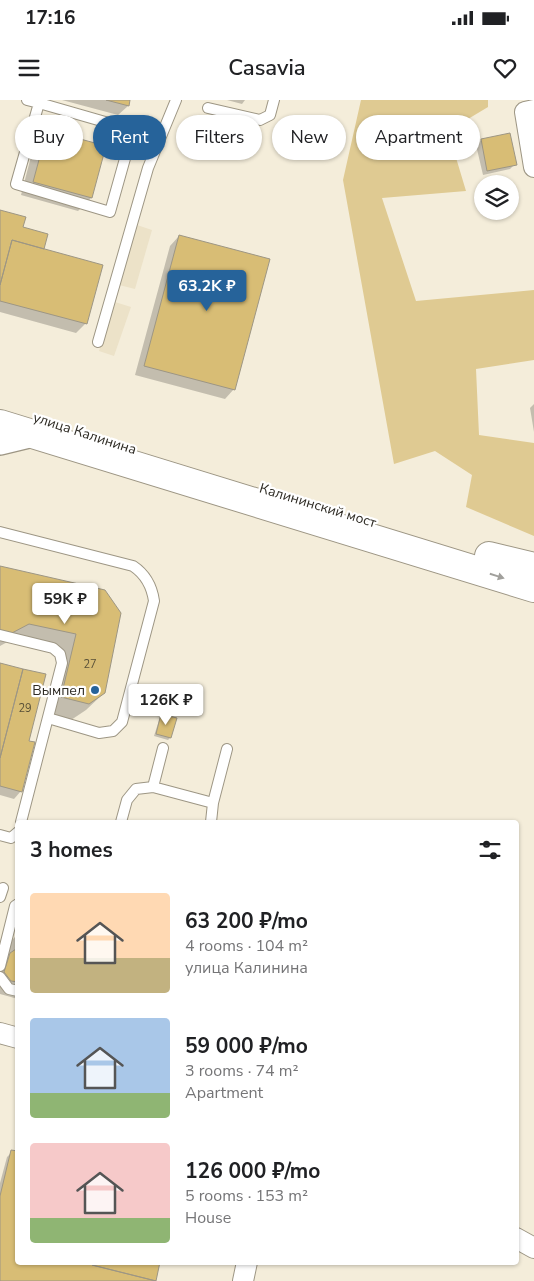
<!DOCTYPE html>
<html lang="en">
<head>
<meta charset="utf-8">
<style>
  :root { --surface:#fff; --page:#f2f2f2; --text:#202124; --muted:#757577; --accent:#26639a }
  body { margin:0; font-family:"Nunito Sans",sans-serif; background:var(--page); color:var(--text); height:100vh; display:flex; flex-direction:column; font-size:19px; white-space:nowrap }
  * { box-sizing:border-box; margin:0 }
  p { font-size:16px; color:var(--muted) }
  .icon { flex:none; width:28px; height:28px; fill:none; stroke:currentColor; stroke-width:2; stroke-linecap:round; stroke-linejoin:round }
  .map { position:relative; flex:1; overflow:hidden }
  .details { position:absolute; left:15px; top:720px; width:504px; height:445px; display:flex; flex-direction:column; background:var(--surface); border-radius:5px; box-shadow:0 1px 4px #0004 }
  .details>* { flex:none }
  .guide { position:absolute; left:15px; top:15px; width:505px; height:45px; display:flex; gap:10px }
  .fabs { position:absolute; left:474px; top:75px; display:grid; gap:10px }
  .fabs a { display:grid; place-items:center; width:45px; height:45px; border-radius:50%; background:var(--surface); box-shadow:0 1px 4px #0004; font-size:25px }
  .price { position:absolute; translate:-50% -42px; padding:0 11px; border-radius:5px; background:#fff; color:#222; font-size:16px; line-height:32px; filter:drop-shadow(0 1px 2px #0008) }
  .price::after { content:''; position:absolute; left:50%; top:30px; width:15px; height:11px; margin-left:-8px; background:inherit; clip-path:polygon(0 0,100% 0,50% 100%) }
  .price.active { background:var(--accent); color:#fff }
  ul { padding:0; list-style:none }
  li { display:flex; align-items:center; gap:15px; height:125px; padding:0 15px }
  li span { display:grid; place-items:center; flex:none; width:140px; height:100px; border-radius:5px; color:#555 }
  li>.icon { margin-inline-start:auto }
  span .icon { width:60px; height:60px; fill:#fffc; stroke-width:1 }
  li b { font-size:21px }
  h2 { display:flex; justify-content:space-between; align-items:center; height:60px; padding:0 15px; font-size:21px }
  .tag { padding:0 18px; border-radius:22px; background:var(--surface); box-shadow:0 1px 4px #0004; font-size:18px; line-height:45px }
  .tag.active { background:var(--accent); color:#fff }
  .status { display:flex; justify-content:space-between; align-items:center; height:35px; padding:0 25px; background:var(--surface); direction:ltr }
  .status svg { height:14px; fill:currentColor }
  header { display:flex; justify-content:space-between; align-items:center; height:65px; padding:0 15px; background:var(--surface); font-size:22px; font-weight:600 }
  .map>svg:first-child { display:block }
  .built { fill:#ece2c8 }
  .green { fill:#dfca92 }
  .shadow { fill:#0003 }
  .building { fill:#d8bd75; stroke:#9d9684 }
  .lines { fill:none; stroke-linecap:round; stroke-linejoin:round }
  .service-casing { stroke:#9d9684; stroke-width:12 }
  .minor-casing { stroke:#9d9684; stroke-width:22 }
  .tertiary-casing { stroke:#9d9684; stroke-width:28 }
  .primary-casing { stroke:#9d9684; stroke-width:30 }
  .service { stroke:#fff; stroke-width:10 }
  .minor { stroke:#fff; stroke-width:20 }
  .tertiary { stroke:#fff; stroke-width:25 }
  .primary { stroke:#fff; stroke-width:28 }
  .oneway { fill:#a1a09c }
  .poi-dot { fill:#26639a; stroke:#fff; stroke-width:2 }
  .labels { text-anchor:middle; stroke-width:4.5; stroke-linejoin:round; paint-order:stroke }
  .number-label { font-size:11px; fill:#585038 }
  .street-label { font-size:14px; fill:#2e2b24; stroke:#fff }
  .poi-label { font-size:14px; fill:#2e2b24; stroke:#fff; text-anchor:end }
</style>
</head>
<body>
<div class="status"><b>17:16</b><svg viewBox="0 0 49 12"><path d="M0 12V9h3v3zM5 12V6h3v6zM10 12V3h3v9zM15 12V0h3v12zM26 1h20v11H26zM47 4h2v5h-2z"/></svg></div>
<header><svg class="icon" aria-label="menu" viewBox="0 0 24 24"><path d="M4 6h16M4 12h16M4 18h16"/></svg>Casavia<svg class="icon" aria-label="heart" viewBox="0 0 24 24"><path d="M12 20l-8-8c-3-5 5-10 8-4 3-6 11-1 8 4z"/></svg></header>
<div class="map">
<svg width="534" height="1181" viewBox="0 0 534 1181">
  <rect width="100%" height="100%" fill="#f4edda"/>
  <!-- built -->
  <path class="built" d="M137,125L152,130L135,189L119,185Z
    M115,202L131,207L114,256L99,251Z"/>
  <!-- green -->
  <path class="green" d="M361,0H488V7L448,31L466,91L382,98L416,201L534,190V260L476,269L479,335L534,343V436L466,407L472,375L435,351L394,364L343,80Z"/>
  <!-- shadow -->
  <path class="shadow" d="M62,0H129L128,6L118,15Z
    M227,0H245L242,4Z
    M208,23L227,49L222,54L197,46L203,28Z
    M47,32L104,47L91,98L78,111L21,95L34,45Z
    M481,40L515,64L510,69L483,75L476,45Z
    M0,111L22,128L43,150L86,223L76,233L0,212Z
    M179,136L234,289L225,299L135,275L170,146Z
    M534,304V332L530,308Z
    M0,468L104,491V593L86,610L71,620L44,614L60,551L11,540L0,546Z
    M0,564L27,642L21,691L14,699L0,695Z
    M162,615L170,638L168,640L154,636L160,617Z
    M18,834V899L0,894V865L10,842Z
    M12,1052L18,1162L154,1181H0V1083L7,1057Z"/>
  <!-- building -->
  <path class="building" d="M106,0H130L129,6Z
    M207,21L235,30L228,50L201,41Z
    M47,30L106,46L92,98L33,82Z
    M510,33L517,65L487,71L481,39Z
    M0,110L26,117L23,127L48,134L44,149L12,140L0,185Z
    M179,135L270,159L235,290L144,266Z
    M12,140L103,165L87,224L0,201V185Z
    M0,466L105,490L121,513L105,593L89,604L61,597L76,534L29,524L10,534L0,532Z
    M0,563L23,569L0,658Z
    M23,569L46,574L29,641L35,642L22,692L0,686V658Z
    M161,614L177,618L171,638L156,634Z
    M18,843V882L11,881L4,872L10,853L16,849Z
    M11,1050L18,1051V1162H92V1165L156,1181H0V1096Z
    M92,1162H160L156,1181L92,1165Z"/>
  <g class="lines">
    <defs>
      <path id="service" d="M27,0L39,3L133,30L110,112L16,84L39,3L40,0
        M208,8L260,20L270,15L274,0
        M98,242L148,68L176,0
        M0,432L133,466C145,474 152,487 154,501L122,622L113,631L99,633L48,618
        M0,535L53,548L60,554L62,563L21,722
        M153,687L163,648
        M121,722L127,700L136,689L153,687L213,703
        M211,722L213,703L227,649
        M0,735L11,738L18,732
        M0,797L3,788
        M0,866L15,806L18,804
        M0,877L9,889L18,891"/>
      <path id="minor" d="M534,10L525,12L534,67
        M0,933L18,938
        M516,1138L534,1148
        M243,1181L247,1162"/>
      <path id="tertiary" d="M0,342L33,334"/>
      <path id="primary" d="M0,324L534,488
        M489,456L534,467"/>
    </defs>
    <!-- service casing -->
    <use href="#service" class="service-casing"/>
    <!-- minor casing -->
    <use href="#minor" class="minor-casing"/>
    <!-- tertiary casing -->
    <use href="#tertiary" class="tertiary-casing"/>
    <!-- primary casing -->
    <use href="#primary" class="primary-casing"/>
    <!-- service -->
    <use href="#service" class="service"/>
    <!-- minor -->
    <use href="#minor" class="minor"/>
    <!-- tertiary -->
    <use href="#tertiary" class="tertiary"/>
    <!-- primary -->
    <use href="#primary" class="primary"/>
  </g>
  <!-- one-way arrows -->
  <defs><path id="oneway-solid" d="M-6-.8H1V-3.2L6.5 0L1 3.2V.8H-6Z" transform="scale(1.25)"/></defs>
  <use class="oneway" href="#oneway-solid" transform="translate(497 476) rotate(17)"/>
  <!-- markers -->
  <circle class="poi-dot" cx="95" cy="590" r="5"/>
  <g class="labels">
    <!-- number labels -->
    <g class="number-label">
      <text x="90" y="568">27</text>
      <text x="25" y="612">29</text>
    </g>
    <!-- street labels -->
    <g class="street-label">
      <text transform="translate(85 333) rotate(18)" y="5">улица Калинина</text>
      <text transform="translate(318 405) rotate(17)" y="5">Калининский мост</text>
    </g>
    <!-- poi labels -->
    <g class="poi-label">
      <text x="85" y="595">Вымпел</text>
    </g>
  </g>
</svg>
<div class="fabs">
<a><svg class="icon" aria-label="layers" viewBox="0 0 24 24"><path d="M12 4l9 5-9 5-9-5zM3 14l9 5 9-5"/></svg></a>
</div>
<b class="price active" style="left:207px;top:212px">63.2K ₽</b>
<b class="price" style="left:65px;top:525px">59K ₽</b>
<b class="price" style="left:166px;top:626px">126K ₽</b>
<div class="guide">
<a class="tag">Buy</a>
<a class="tag active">Rent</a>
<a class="tag">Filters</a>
<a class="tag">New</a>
<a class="tag">Apartment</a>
</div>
<section class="details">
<h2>3 homes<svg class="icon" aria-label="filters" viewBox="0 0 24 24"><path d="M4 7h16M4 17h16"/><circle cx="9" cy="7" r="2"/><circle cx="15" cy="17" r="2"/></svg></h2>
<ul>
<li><span style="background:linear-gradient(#ffd9b3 65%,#c2b280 0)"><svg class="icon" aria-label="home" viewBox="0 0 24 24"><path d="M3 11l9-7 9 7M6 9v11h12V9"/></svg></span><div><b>63 200 ₽/mo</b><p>4 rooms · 104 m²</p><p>улица Калинина</p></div></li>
<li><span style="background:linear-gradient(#a9c7e8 75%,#8fb573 0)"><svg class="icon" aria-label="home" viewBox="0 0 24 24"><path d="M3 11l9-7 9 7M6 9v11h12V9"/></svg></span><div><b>59 000 ₽/mo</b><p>3 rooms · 74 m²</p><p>Apartment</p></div></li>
<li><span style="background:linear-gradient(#f6c9c9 75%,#8fb573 0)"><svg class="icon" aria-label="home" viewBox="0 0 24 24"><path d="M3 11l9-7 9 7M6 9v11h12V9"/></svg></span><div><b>126 000 ₽/mo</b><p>5 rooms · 153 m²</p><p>House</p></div></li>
</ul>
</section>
</div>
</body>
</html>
